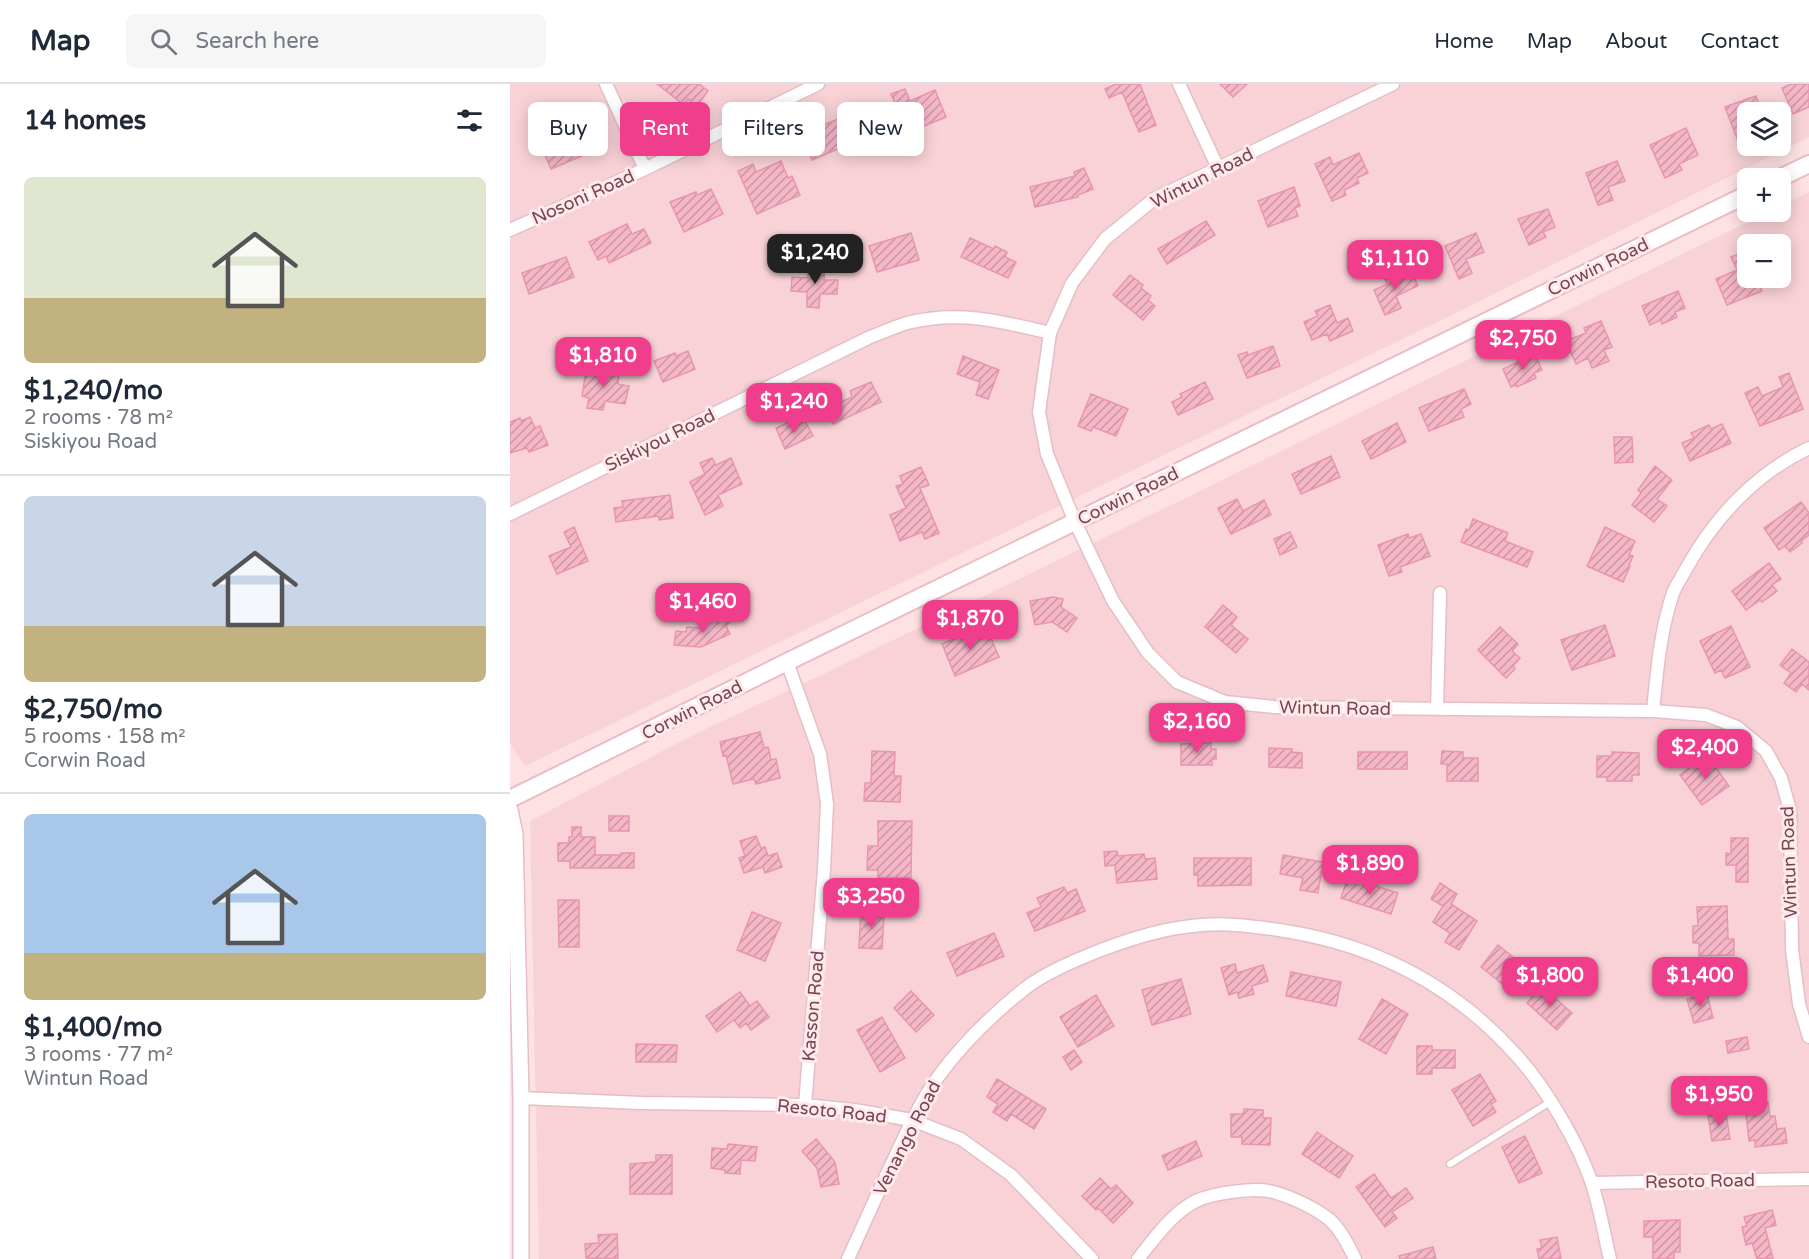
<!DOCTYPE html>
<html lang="en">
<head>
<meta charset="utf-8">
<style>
  :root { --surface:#fff; --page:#f6f6f7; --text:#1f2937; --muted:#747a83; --line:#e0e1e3; --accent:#f03e8d }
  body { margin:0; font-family:"Varela Round",sans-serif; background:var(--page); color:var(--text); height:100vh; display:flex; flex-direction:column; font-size:22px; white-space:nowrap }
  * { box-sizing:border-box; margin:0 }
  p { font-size:20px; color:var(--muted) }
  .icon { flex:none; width:33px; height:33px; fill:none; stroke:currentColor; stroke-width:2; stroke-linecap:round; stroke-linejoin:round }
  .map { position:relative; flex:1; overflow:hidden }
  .sheet { display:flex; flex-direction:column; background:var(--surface); width:510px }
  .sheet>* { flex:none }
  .hud { position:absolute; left:18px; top:18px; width:570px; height:54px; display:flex; gap:12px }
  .buttons { position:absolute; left:1227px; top:18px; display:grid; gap:12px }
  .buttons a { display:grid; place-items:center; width:54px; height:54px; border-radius:9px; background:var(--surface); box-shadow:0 3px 15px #0003; font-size:30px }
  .price { position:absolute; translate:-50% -51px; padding:0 14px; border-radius:12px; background:var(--accent); color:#fff; font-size:20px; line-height:39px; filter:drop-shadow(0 2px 3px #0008) }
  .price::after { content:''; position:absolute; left:50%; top:36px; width:18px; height:14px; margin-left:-9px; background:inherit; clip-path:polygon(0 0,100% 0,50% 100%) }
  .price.on { background:#222; color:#fff }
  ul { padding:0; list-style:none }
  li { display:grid; align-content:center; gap:12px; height:318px; padding:0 24px }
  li+li { border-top:2px solid var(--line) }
  li span { display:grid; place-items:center; height:186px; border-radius:9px; color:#555 }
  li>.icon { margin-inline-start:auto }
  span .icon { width:108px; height:108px; fill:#fffc; stroke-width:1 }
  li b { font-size:26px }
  h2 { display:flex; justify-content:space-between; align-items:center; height:72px; padding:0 24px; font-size:26px }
  .pill { padding:0 21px; border-radius:9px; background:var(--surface); box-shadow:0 3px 15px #0003; font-size:21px; line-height:54px }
  .pill.on { background:var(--accent); color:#fff }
  header { display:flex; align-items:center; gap:36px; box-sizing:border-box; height:84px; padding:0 30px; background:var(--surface); border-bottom:2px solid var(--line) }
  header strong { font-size:28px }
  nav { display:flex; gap:33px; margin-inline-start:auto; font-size:21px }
  .search { width:420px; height:54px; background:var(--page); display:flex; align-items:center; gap:15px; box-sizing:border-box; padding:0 21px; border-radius:9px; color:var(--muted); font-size:22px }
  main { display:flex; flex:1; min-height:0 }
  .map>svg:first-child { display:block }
  .residential { fill:#f8d2d6; fill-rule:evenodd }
  .building { fill:url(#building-hatch); stroke:#e896ae; stroke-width:1.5 }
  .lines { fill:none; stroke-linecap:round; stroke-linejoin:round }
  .service-casing { stroke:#e4bfc6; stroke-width:9 }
  .minor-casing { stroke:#e4bfc6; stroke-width:15 }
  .tertiary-casing { stroke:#e4bfc6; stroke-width:18 }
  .secondary-casing { stroke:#eabcc5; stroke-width:20 }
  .service { stroke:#fff; stroke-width:6 }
  .minor { stroke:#fff; stroke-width:12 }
  .tertiary { stroke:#fff; stroke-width:15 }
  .secondary { stroke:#fff; stroke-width:16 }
  .labels { text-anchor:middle; stroke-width:6; stroke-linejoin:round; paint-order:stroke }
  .street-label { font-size:18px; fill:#764655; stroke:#ffe9ea }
</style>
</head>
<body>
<header>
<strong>Map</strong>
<div class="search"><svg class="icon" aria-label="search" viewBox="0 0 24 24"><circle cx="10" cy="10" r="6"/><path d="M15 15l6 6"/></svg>Search here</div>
<nav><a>Home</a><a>Map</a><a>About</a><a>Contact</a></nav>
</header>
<main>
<section class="sheet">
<h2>14 homes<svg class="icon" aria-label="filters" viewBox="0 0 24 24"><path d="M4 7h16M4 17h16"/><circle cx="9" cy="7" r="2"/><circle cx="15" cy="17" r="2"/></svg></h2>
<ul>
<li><span style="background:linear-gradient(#dfe7d0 65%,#c2b280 0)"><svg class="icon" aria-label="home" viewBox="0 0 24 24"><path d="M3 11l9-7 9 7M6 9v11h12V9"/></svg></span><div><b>$1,240/mo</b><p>2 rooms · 78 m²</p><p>Siskiyou Road</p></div></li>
<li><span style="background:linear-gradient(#c9d6e8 70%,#c2b280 0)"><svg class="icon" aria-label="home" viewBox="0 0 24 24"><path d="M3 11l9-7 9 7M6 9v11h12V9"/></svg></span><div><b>$2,750/mo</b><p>5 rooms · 158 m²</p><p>Corwin Road</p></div></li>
<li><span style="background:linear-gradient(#a9c7e8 75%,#c2b280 0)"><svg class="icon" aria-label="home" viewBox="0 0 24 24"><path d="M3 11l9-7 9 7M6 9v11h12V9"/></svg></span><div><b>$1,400/mo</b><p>3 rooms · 77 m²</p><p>Wintun Road</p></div></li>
</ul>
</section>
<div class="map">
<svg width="1299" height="1175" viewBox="0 0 1299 1175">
  <defs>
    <pattern id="building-hatch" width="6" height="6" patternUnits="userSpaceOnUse" patternTransform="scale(1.5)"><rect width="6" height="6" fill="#f5b7c8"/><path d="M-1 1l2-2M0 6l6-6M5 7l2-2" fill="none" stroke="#cb97a5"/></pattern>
  </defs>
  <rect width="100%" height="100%" fill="#fee1e3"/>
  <!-- residential -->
  <path class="residential" d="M0,0H1299V53L915,244L15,682L0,659ZM1238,28H1270V62H1238Z
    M1299,108V1175H29L20,737L185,650L307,593L684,410L1258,128H1270L1271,122ZM1238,160H1270V194H1238Z"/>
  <!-- building -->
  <path class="building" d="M147,0H189L198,7L187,22L178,15L174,21Z
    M606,0H630L646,41L629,48L612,8L599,14L595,5Z
    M710,0H737L723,13Z
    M1281,0H1299V23L1283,30L1272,4Z
    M395,5L400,17L425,6L436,33L402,47L391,22L387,24L381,10Z
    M1246,12L1252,28H1238V53L1228,57L1215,23Z
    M60,19L81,68L41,85L25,48L50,38L45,25Z
    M341,30L349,48L335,54L337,61L302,76L296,63L313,56L308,43Z
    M1176,44L1188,71L1169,80L1172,86L1155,94L1140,61Z
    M849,69L858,89L847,94L849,99L834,106L836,111L822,117L805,80L820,73L823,81Z
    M271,77L278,94L282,92L290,111L247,130L228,87L243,80L246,88Z
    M1107,77L1115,97L1098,103L1103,116L1088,121L1076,89Z
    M574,84L583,105L568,111V113L525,123L520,103L565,92L564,88Z
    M784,103L790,122L785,124L788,132L758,143L748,117Z
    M201,105L213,130L174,148L160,118L186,108L187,111Z
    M1038,125L1045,143L1033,148L1036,153L1019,161L1008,135Z
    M696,137L705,151L657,180L648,165Z
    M117,140L122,150L134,145L141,159L99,179L96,172L88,176L79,158Z
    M401,149L409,176L367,188L359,162Z
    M966,149L974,168L956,175L962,189L949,195L935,162Z
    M460,154L484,165L485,162L497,168L495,173L506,178L498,194L451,173Z
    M1238,166V194H1247L1252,207L1217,221L1206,195L1227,186L1221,173Z
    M56,173L64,193L19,210L12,189Z
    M298,179L315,180L314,196H328L327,210H310L309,224L297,223V208L281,207L282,193L298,194Z
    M901,187L908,202L886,212L891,224L875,231L864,206L877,200L875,195L887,189L890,193Z
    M620,191L633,201L631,204L641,212L638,216L645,222L633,236L603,211Z
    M1168,207L1175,224L1165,228L1167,233L1152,240L1151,236L1140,241L1132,222Z
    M820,221L827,239L838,234L843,247L820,257L817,250L802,256L794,238L808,232L805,227Z
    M1091,237L1102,263L1094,266L1099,277L1082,284L1078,274L1066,280L1056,257L1076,249L1074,244Z
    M763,262L770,282L737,294L728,271L737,268L738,271Z
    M178,267L185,285L153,298L144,277L165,269L166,272Z
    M1025,270L1032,286L1024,289L1026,294L1007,303L1006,301L1001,303L993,285Z
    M453,272L489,286L478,315L466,311L470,298L447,290Z
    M77,281L109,289L108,300L119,302L115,320L95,317L93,326L77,324L79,314L72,312Z
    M1279,289L1293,325L1250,342L1235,309L1248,303L1252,312L1273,303L1269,293Z
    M361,298L371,318L323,340L316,325L342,313L340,307Z
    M695,298L703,315L668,331L662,318L672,313L670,310Z
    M954,305L961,320L951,325L954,333L919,347L909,324Z
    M581,310L618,325L606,352L583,343L581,347L568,342Z
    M20,333L25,344L30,342L38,361L19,368L17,364L0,369V338L10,334L11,337Z
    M281,337L283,342L295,337L303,352L275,365L266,344Z
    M887,339L896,358L861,375L852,357Z
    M1212,340L1221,359L1180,377L1172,359L1184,354L1181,349L1199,341L1201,345Z
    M1104,353H1122L1123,378L1105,379Z
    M821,372L830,393L791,410L782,390Z
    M202,374L206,381L221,374L232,400L208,411L213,422L195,431L180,398L195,390L190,379Z
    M1145,382L1162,396L1147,415L1157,422L1144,438L1122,421L1131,409L1128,406Z
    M411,383L419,401L410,404L429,449L415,455L412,448L390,457L380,431L396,424L386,402L393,400L390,392Z
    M160,411L163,434L149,436V432L106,438L104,424L113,423L112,417Z
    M727,415L733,427L754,416L761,431L721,450L708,424Z
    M1291,418L1299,429V451L1291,457L1292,459L1280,468L1275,462L1269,466L1254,444Z
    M963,435L998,449L995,457L1023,468L1017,483L951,458L956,445L959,446Z
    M64,443L78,477L47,490L39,472L61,463L54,448Z
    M1095,443L1125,457L1119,471L1123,472L1119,481L1120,482L1113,498L1077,482Z
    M780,448L787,463L770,471L764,455Z
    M898,450L899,454L911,450L920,472L890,483L892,488L879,492L868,461Z
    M1259,479L1271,495L1262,501L1267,507L1252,518L1250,516L1236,526L1222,507Z
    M543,513L553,515L551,523L567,534L557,548L542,538L525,541L520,517Z
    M713,521L727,533L721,541L738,555L726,569L695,543Z
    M208,530L220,538L216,542L220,550L191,563L164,561L166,547L176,548L177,543L189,544L204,536Z
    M1095,541L1105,572L1062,586L1051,556Z
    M476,542L489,573L445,592L432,560Z
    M1221,542L1240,583L1215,594L1211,586L1205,589L1190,557Z
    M990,543L1008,560L1002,567L1010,574L1003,582L1005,585L996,594L968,566Z
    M1282,565L1299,578V606L1292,600L1286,608L1274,599L1281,589L1270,581Z
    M250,648L254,664L258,663L261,676L266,675L270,694L246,700L244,695L223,700L216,671L213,672L210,658Z
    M701,659V665H706V675H702V681H671V660Z
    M759,664L782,665V668L792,669V684L759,683Z
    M362,667L385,668L384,692H391L390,718L354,717L355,699H361Z
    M932,667L953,668V674H968V697H937V680H931Z
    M848,668H897V685H848Z
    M1102,668L1129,669V691H1122V697H1097V693H1087V672H1102Z
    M1197,671L1219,702L1192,721L1170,691Z
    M99,732H119V747H99Z
    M368,737H402L401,794H368V786H357L358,762H368Z
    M62,743H71V753H85V771H111V769H124V784H60V777H48V759H59V753H62Z
    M246,752L251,764L255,763L258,772L267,769L272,783L255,789L253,783L234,789L229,774L235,772L230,757Z
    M1221,754H1238V798H1226V781H1216V769L1221,770Z
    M607,767L608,772L634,770L635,775L645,774L647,795L607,799L605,781L595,782L594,768Z
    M773,771L813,778L808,809L790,806L793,794L770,790Z
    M684,774H741V801L688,802V791H684Z
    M838,793L888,809L881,830L831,814Z
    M930,799L947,810L941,820L967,837L949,866L935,858L940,849L923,838L933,822L921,815Z
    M554,803L557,809L566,805L575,827L525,847L517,829L531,823L527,814Z
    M48,816H69V863H49Z
    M351,822L368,823L367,833H374L372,865L349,864Z
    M1217,822L1218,855H1224V871L1189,872V859H1183V842H1188L1187,823Z
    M242,828L271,839L255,877L227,866Z
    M484,849L494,872L447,892L437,869Z
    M988,861L1020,886L1002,908L971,883Z
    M725,880L727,889L753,881L758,897L742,902L744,910L729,914L727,908L719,911L711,884Z
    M781,888L831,898L826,922L776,912Z
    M671,895L681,930L642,941L632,906Z
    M1032,902L1062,929L1047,946L1017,919Z
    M401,907L424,931L406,948L384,924Z
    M230,908L240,922L247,917L259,933L241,946L236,939L230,944L224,936L207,948L196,932Z
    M1197,910L1203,934L1184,939L1177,915Z
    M586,911L604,942L568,963L550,933Z
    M872,915L898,930L876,970L849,955Z
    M372,933L395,974L370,988L347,946Z
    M1237,953L1239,965L1218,969L1216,957Z
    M126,960L167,961L166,978H126Z
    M907,962H922V966H945V984H922V990H907Z
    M564,966L572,978L561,986L553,973Z
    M970,990L986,1017L981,1020L986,1028L963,1042L942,1006Z
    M487,995L536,1025L524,1045L501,1030L497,1037L483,1028L488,1020L477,1013Z
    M1258,1018L1260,1032H1265L1267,1045L1275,1044L1277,1059L1245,1063V1056L1239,1057L1236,1030H1241L1239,1020Z
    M734,1025L753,1026V1034H761L760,1061L732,1060V1053H721V1030H733Z
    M1216,1029L1220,1055L1202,1057L1198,1032Z
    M807,1048L843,1072L829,1094L792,1070Z
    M1015,1052L1032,1089L1009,1099L992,1063Z
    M306,1055L325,1078L329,1100L311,1103L307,1084L292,1067Z
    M686,1057L692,1072L658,1086L652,1072Z
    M218,1060L247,1063L245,1077L231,1076L230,1090L215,1089V1086L201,1084L202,1064L217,1065Z
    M146,1071H162V1110H120V1080L146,1078Z
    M864,1090L881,1114L896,1104L903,1114L882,1128L887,1134L875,1143L846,1103Z
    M590,1094L601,1105L606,1101L623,1119L603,1139L588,1124L586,1126L572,1112Z
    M1262,1126L1266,1141L1255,1144L1263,1174L1247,1175L1242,1159L1236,1161L1232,1143L1237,1142L1234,1133Z
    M1170,1136V1168H1164V1175H1143V1153H1134V1137Z
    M107,1150L108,1175L76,1174L75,1160L89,1159L88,1151Z
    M1047,1153L1051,1175H1029L1027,1165L1032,1164L1030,1156Z
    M923,1163L926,1175H890L889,1172Z"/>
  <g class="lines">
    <defs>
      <path id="service" d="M940,1080L1040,1018"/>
      <path id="minor" d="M96,0L135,85
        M669,0L708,84
        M883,0L644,115L595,155L562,199L540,249L529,328L537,370L565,438L603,517L638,569L667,598L715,618L764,623L1143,627L1196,631L1227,643L1256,667L1271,694L1280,726L1282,865L1289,920L1299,953
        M0,146L135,85L308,0
        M0,430L358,254C371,249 384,243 397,239C448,226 490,237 540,249
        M277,578L310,670L317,720L314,785L295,1021
        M927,625L930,509
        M1143,627C1147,587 1150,548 1163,509C1166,501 1172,493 1176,485C1204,434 1246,389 1299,364
        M11,1014L132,1019L295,1021L344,1026L402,1036L451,1055L501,1091L582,1175
        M1082,1099L1299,1095
        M338,1175C353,1142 368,1108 384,1075C397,1047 410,1018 428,993C452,960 482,931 513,906C534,889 566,876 591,866C620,855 651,845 682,842C710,838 741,842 769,846C864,860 943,900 1007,972C1036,1004 1069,1060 1082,1100C1090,1124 1094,1150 1100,1175
        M628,1175C644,1155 663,1128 686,1117C703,1109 745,1103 763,1108C782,1113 805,1124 820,1136C831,1146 839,1162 845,1175"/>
      <path id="tertiary" d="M0,726L5,750L11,1014V1175"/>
      <path id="secondary" d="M1270,94L1299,80
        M0,715L277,578L1238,110"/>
    </defs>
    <!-- service casing -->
    <use href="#service" class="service-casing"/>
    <!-- minor casing -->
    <use href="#minor" class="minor-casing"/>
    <!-- tertiary casing -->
    <use href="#tertiary" class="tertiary-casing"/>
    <!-- secondary casing -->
    <use href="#secondary" class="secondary-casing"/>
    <!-- service -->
    <use href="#service" class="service"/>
    <!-- minor -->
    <use href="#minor" class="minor"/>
    <!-- tertiary -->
    <use href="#tertiary" class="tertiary"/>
    <!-- secondary -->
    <use href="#secondary" class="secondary"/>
  </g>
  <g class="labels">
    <!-- street labels -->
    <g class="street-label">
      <text transform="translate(692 94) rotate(-27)" y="6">Wintun Road</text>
      <text transform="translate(73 113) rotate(-24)" y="6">Nosoni Road</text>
      <text transform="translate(1088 183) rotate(-26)" y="6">Corwin Road</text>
      <text transform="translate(150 356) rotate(-26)" y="6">Siskiyou Road</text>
      <text transform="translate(618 412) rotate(-26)" y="6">Corwin Road</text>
      <text transform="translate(825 624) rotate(1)" y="6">Wintun Road</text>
      <text transform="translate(182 626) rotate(-27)" y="6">Corwin Road</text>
      <text transform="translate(1279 778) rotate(-92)" y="6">Wintun Road</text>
      <text transform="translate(303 922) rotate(-85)" y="6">Kasson Road</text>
      <text transform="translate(322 1027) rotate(6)" y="6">Resoto Road</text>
      <text transform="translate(397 1054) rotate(-63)" y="6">Venango Road</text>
      <text transform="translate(1190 1097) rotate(-1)" y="6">Resoto Road</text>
    </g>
  </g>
</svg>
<div class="buttons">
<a><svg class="icon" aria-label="layers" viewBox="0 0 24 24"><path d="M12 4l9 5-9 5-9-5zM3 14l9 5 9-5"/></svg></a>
<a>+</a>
<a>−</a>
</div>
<b class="price on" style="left:305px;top:201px">$1,240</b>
<b class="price" style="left:885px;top:207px">$1,110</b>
<b class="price" style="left:1013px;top:287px">$2,750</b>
<b class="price" style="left:93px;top:304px">$1,810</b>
<b class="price" style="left:284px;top:350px">$1,240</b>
<b class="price" style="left:193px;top:550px">$1,460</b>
<b class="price" style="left:460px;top:567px">$1,870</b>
<b class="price" style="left:687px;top:670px">$2,160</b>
<b class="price" style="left:1195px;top:696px">$2,400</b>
<b class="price" style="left:860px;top:812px">$1,890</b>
<b class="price" style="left:361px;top:845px">$3,250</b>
<b class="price" style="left:1040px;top:924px">$1,800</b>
<b class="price" style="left:1190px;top:924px">$1,400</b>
<b class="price" style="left:1209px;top:1043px">$1,950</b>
<div class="hud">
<a class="pill">Buy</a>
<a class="pill on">Rent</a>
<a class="pill">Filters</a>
<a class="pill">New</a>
</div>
</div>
</main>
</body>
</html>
